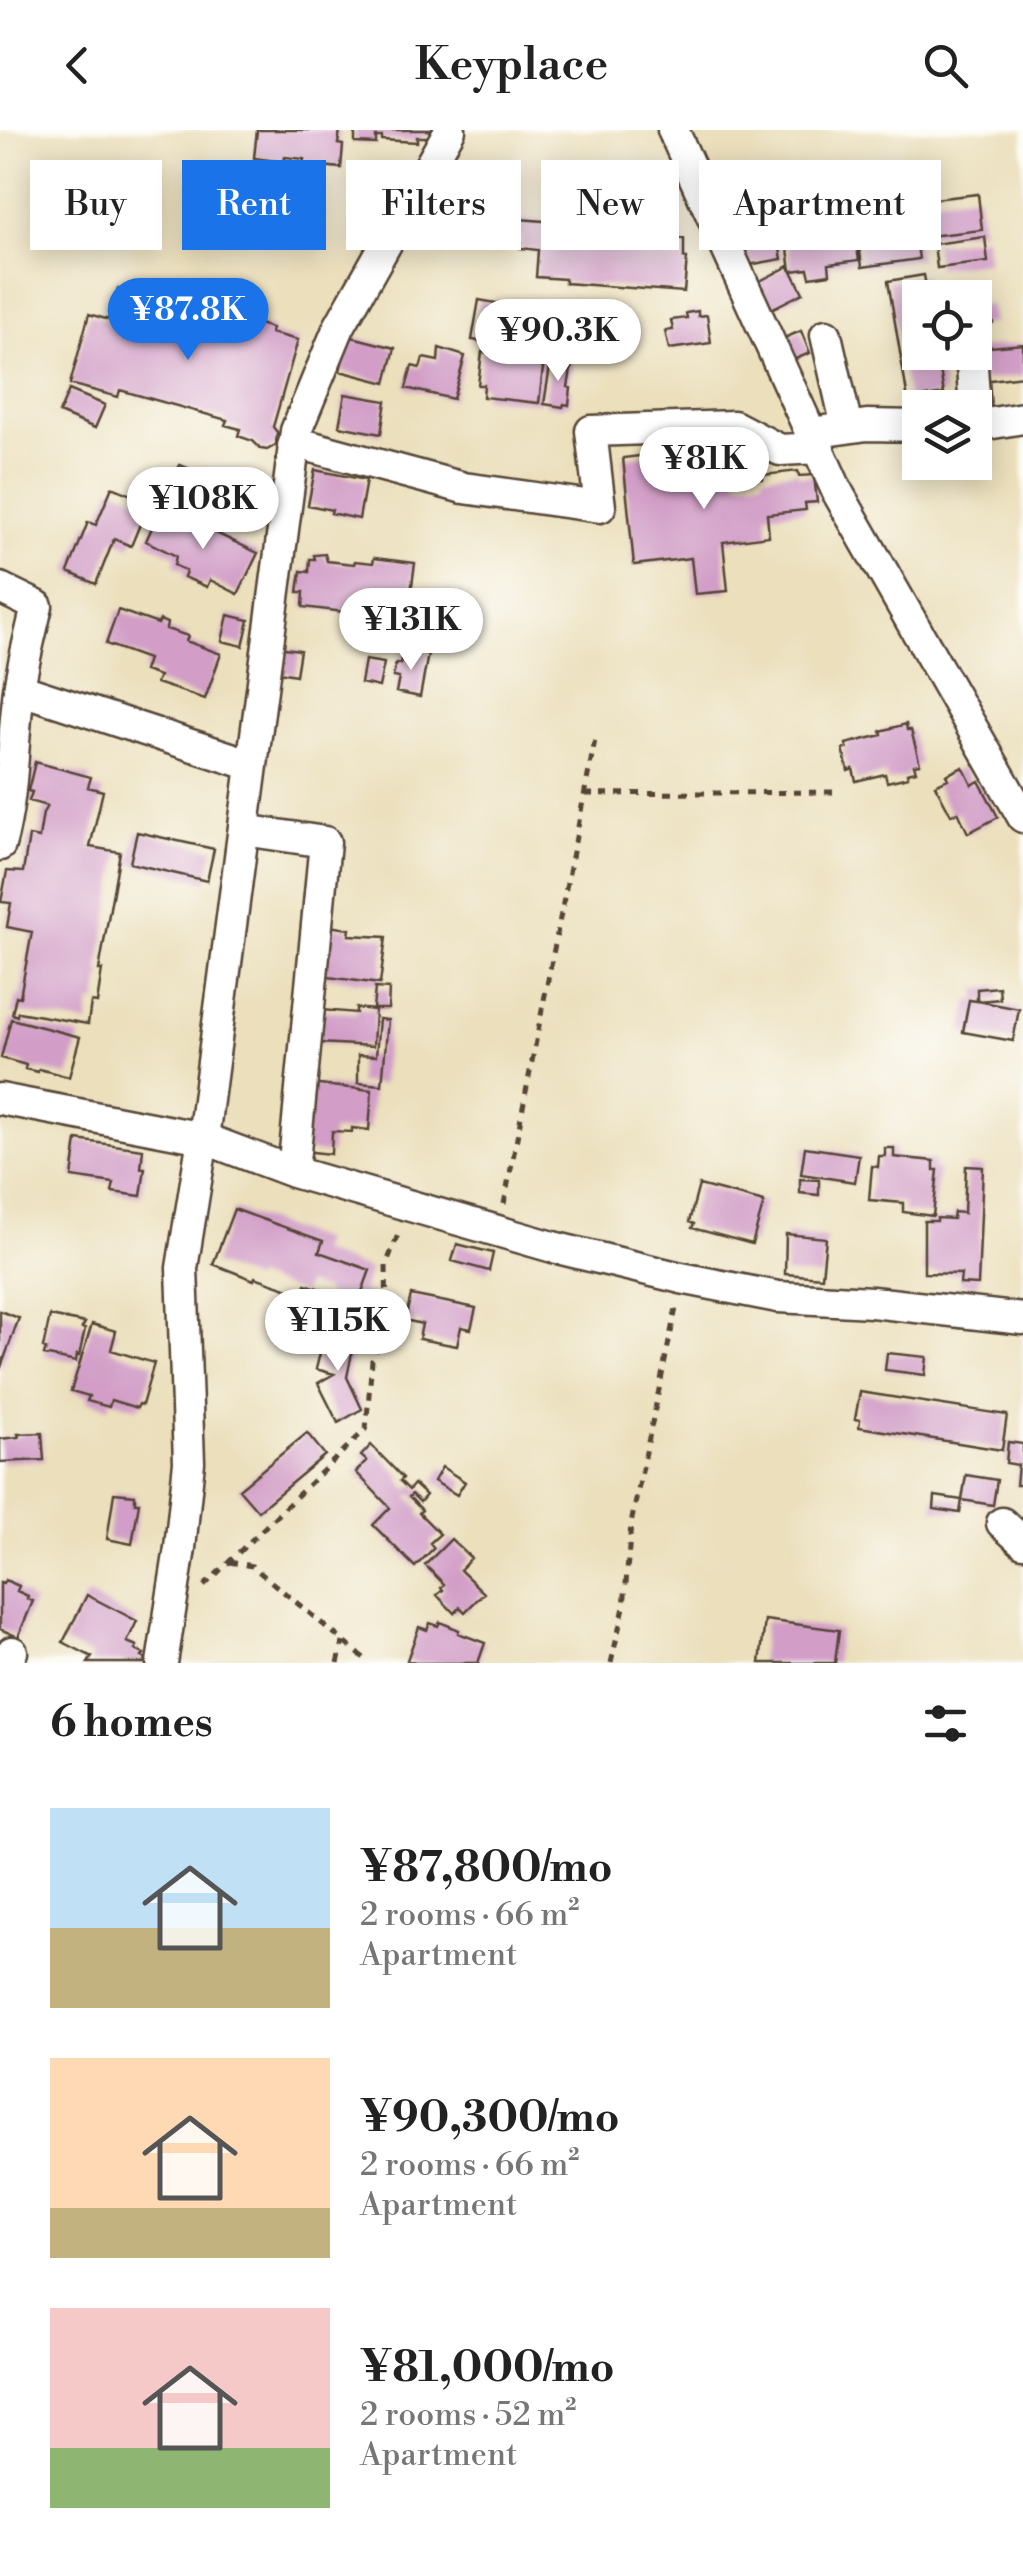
<!DOCTYPE html>
<html lang="en">
<head>
<meta charset="utf-8">
<style>
  :root { --surface:#fff; --page:#f2f2f2; --text:#222; --muted:#767676; --accent:#1a73e8 }
  body { margin:0; font-family:"Libre Bodoni",serif; background:var(--page); color:var(--text); height:100vh; display:flex; flex-direction:column; font-size:38px; white-space:nowrap }
  * { box-sizing:border-box; margin:0 }
  p { font-size:32px; color:var(--muted) }
  .icon { flex:none; width:55px; height:55px; fill:none; stroke:currentColor; stroke-width:2; stroke-linecap:round; stroke-linejoin:round }
  .map { position:relative; height:1533px; overflow:hidden }
  .panel { display:flex; flex-direction:column; background:var(--surface); flex:1 }
  .panel>* { flex:none }
  .guide { position:absolute; left:30px; top:30px; width:965px; height:90px; display:flex; gap:20px }
  .buttons { position:absolute; left:902px; top:150px; display:grid; gap:20px }
  .buttons a { display:grid; place-items:center; width:90px; height:90px; border-radius:0px; background:var(--surface); box-shadow:0 5px 25px #0003; font-size:50px }
  .price { position:absolute; translate:-50% -85px; padding:0 22px; border-radius:35px; background:#fff; color:#222; font-size:32px; line-height:65px; filter:drop-shadow(0 2px 5px #0008) }
  .price::after { content:''; position:absolute; left:50%; top:60px; width:30px; height:22px; margin-left:-15px; background:inherit; clip-path:polygon(0 0,100% 0,50% 100%) }
  .price.current { background:var(--accent); color:#fff }
  ul { padding:0; list-style:none }
  li { display:flex; align-items:center; gap:30px; height:250px; padding:0 50px }
  li span { display:grid; place-items:center; flex:none; width:280px; height:200px; border-radius:0px; color:#555 }
  li>.icon { margin-inline-start:auto }
  span .icon { width:120px; height:120px; fill:#fffc; stroke-width:1 }
  li b { font-size:42px }
  h2 { display:flex; justify-content:space-between; align-items:center; height:120px; padding:0 50px; font-size:42px }
  .pill { padding:0 35px; border-radius:0px; background:var(--surface); box-shadow:0 5px 25px #0003; font-size:35px; line-height:90px }
  .pill.current { background:var(--accent); color:#fff }
  header { display:flex; justify-content:space-between; align-items:center; height:130px; padding:0 50px; background:var(--surface); font-size:45px; font-weight:600 }
  .map>svg:first-child { display:block }
  .building { fill:#d29ec7 }
  .lines { fill:none; stroke-linecap:round; stroke-linejoin:round }
  .minor-casing { stroke:#554536; stroke-width:35 }
  .path { stroke:#554536; stroke-width:5; stroke-dasharray:8 8; stroke-linecap:butt }
  .minor { stroke:#fff; stroke-width:30 }
</style>
</head>
<body>
<header><svg class="icon" aria-label="back" viewBox="0 0 24 24"><path d="M15 5l-7 7 7 7"/></svg>Keyplace<svg class="icon" aria-label="search" viewBox="0 0 24 24"><circle cx="10" cy="10" r="6"/><path d="M15 15l6 6"/></svg></header>
<div class="map">
<svg width="1023" height="1533" viewBox="0 0 1023 1533">
  <rect width="100%" height="100%" fill="#fdfcf7"/>
  <filter id="ink" filterUnits="userSpaceOnUse"><feTurbulence type="fractalNoise" baseFrequency=".01" numOctaves="2"/><feDisplacementMap in="SourceGraphic" scale="20" xChannelSelector="R" yChannelSelector="G"/><feConvolveMatrix kernelMatrix="1 2 1 2 8 2 1 2 1" color-interpolation-filters="sRGB"/></filter>
  <filter id="wash" filterUnits="userSpaceOnUse"><feTurbulence type="fractalNoise" baseFrequency=".0048" numOctaves="4" result="noise"/><feDisplacementMap in="SourceGraphic" scale="40" xChannelSelector="R" yChannelSelector="G"/><feGaussianBlur stdDeviation="2.25" result="paint"/><feColorMatrix in="noise" values="0 0 0 0 0 0 0 0 0 0 0 0 0 0 0 0 0 1.4 0 .05"/><feComposite in="paint" operator="in"/></filter>
  <g filter="url(#wash)">
    <rect width="100%" height="100%" fill="#ebdfbc"/>
    <g id="blocks">
      <!-- building -->
      <path class="building" d="M257,0H340L338,14L343,15L341,38L303,34L304,29L285,27L284,32L254,28Z
        M355,0H430L429,7H417V12L382,10V7H376V14L355,13Z
        M978,64L982,100L920,107L916,71Z
        M912,81L919,129L862,137L856,90Z
        M852,86L859,130L829,134L830,144L810,147L808,139L792,141L803,163L771,179L758,152L789,136L791,141L785,97Z
        M506,88L670,101L669,108L684,109V128H687L684,162L565,153V149L536,147L538,120L520,118L521,106L504,105Z
        M755,93L757,109L740,112L732,98Z
        M985,107L988,132L937,138L934,114Z
        M778,109L782,129L748,135L746,119L753,117L752,113Z
        M924,145L928,168H920V222H937L944,264L908,270L888,151Z
        M118,159L251,196L252,192L272,198L271,203L298,210L273,297L277,302L276,315L267,320L261,319L253,311L238,306L240,299L225,295L227,290L120,260L118,267L70,254L89,184L109,190Z
        M479,170L574,187L567,226L472,210Z
        M990,174L993,193L975,196V177Z
        M698,181V186L707,185L711,213L669,219L665,201L673,200L671,190L687,188L686,183Z
        M801,201L810,223L793,230L784,208Z
        M348,206L395,218L386,253L340,241Z
        M1023,214V246L982,251L979,218Z
        M439,218L465,226L453,269L406,258L412,236L420,238L423,228L438,231Z
        M482,222L544,229L539,273L483,267L484,255H478Z
        M551,230L572,234L568,257L571,258L569,275L564,274L563,277L544,274Z
        M69,260L105,275L95,298L59,283Z
        M345,264L386,271L381,304L339,296Z
        M656,324L657,337L713,331L714,338L736,336L737,352L763,349V345L798,341L799,346L814,345L817,372L805,373L806,380L767,384L769,406L723,412L728,461L695,464L691,428L634,435L623,328Z
        M180,335L255,365L253,369L260,371L250,396L224,385L221,392L184,376L185,374L166,366Z
        M315,340L366,350L359,389L331,383L332,380L308,375Z
        M112,357L163,378L161,382L155,379L150,391L143,387L131,416L114,409L96,454L68,442L88,392L96,395Z
        M165,381L188,394L189,390L258,423L238,464L210,450L207,457L184,447L186,441L174,435L176,426L146,411L159,382L163,384Z
        M325,424L327,431L354,434L355,431L373,433L374,428L415,433L410,470L364,464L361,484L303,477L304,462H298L301,441L309,442L310,429H315L314,425Z
        M118,480L158,494L160,490L167,493L166,499L188,506L186,511L221,524L205,569L156,553L159,546L144,541L148,529L106,514Z
        M228,485L249,490L243,516L222,511Z
        M277,517L300,520L296,545L273,541Z
        M403,519L428,524L420,567L396,562L399,548L393,547L396,533L400,534Z
        M365,530L384,533L379,557L361,553Z
        M906,594L907,600H911L920,634L914,635L916,641L907,643L908,647L887,652L885,644L856,651L853,639L848,641L843,619L847,618L846,614L882,605L881,601Z
        M35,632L91,647L88,657L103,661L90,717L120,722L99,840H102L97,873L91,872L88,894L18,882L17,886L12,884L16,866L20,867L32,802L7,797L11,773L1,772L7,741L23,742L29,706L39,708L43,683L47,676L29,671L32,662L28,661Z
        M963,637L972,655L979,651L998,687L968,703L958,682L951,685L935,655L948,649L946,645Z
        M137,702L214,719L207,751L130,733Z
        M328,796L350,799L349,805L386,807L380,854L321,846Z
        M999,857L1000,869L978,871L1019,879L1013,911L963,902L969,870L977,871V859Z
        M375,858L389,859L388,879H373Z
        M356,878L375,880L373,916L319,913L322,880L356,883Z
        M11,889L80,907L69,947L39,939L38,942L25,939L26,935L1,928Z
        M379,889L388,890L382,955L358,953V925L376,926Z
        M308,954L372,960L369,1000L352,998V1002L332,1001L331,1024L303,1021Z
        M77,1010L143,1019L141,1038H145L141,1066L112,1062L114,1053L72,1047Z
        M805,1017L859,1025L855,1052L801,1044Z
        M885,1018H894V1027L934,1031V1040H938L933,1086L903,1082V1073L869,1070L872,1036L878,1037L879,1026H885Z
        M966,1036L983,1037L978,1155L960,1154L961,1144L924,1143V1091H937V1088L953,1089L954,1082L964,1083Z
        M800,1049L819,1050V1065L800,1063Z
        M699,1055L764,1072L752,1114L692,1098L694,1094L689,1092Z
        M234,1079L323,1111L319,1122L370,1140L362,1162L374,1166L369,1181L325,1165L326,1161L306,1154L303,1164L255,1147L254,1150L213,1134Z
        M786,1104L826,1108L822,1147L785,1144Z
        M457,1114L493,1123L489,1141L452,1131Z
        M411,1165L476,1178L471,1199L461,1197L457,1216L419,1209L422,1194L405,1190Z
        M0,1181L19,1188L0,1240Z
        M50,1186L85,1193L82,1198L85,1199L79,1226L77,1225L76,1232L44,1225L46,1219L43,1218Z
        M92,1194L116,1201L111,1220L154,1233L142,1275L139,1274L137,1278L111,1270L109,1277L87,1271L89,1266L71,1261Z
        M332,1199L356,1204L347,1247L362,1279L338,1293L318,1253L334,1244L316,1239L324,1207H331Z
        M887,1223L927,1227L925,1245L885,1240Z
        M860,1262L1007,1285L1002,1320L859,1297L860,1290L855,1289Z
        M42,1303L44,1330L0,1332V1309L19,1307L18,1304Z
        M307,1303L325,1325L258,1381L239,1359Z
        M1008,1312L1023,1314V1355H1016L1018,1335L1006,1333Z
        M371,1315L403,1348L400,1351L409,1360L414,1354L426,1365L420,1372L412,1364L409,1367L422,1380L419,1383L440,1404L430,1413L434,1418L415,1437L373,1395L390,1378L356,1342L367,1331L361,1326Z
        M442,1337L465,1352L457,1365L434,1351Z
        M966,1345L997,1350L993,1375L962,1370Z
        M114,1363L135,1365V1373H139L132,1414L107,1409Z
        M935,1366L962,1370L960,1383L934,1379Z
        M451,1409L471,1428L460,1440L484,1463L465,1482L460,1477L454,1483L437,1465L443,1460L441,1458L444,1454L425,1435Z
        M5,1450L19,1456L17,1461L28,1466L27,1469L33,1471L18,1507L0,1499V1453L3,1454Z
        M87,1465L137,1491L127,1512L137,1516L135,1520L144,1524L142,1527L146,1529L144,1533H88L92,1527L63,1512Z
        M765,1490L839,1500L835,1533H760Z
        M440,1492L459,1500L458,1503L485,1513L478,1533H415L407,1530L419,1497L427,1500L430,1493L438,1496Z"/>
    </g>
  </g>
  <g filter="url(#ink)">
    <use href="#blocks" fill-opacity="0" stroke="#554536" stroke-width="2.5"/>
    <g class="lines">
      <defs>
        <path id="minor" d="M673,0L838,363L1023,687
          M826,205L847,297
          M971,222L976,296
          M975,296L1023,288
          M811,303L867,295L920,296
          M293,316H309L464,358L600,377L591,301L734,296L780,320L819,318
          M0,458L37,476C31,503 23,532 19,560C12,612 14,664 0,715
          M19,559L252,635
          M244,700L325,712L293,1042
          M0,969L203,1008L293,1042L553,1117L681,1148L778,1167L872,1172L1023,1189
          M1002,1393L1023,1412
          M5,1533L12,1522
          M162,1533L180,1418L189,1332L182,1138L203,1008L296,301L339,197L450,0"/>
      </defs>
      <!-- minor casing -->
      <use href="#minor" class="minor-casing"/>
      <!-- path -->
      <path class="path" d="M585,664L839,662
        M504,1074L595,610
        M229,1432L252,1436L364,1528
        M204,1456L366,1299L372,1230L387,1195L386,1135L399,1102
        M338,1533L343,1512
        M611,1533L624,1477L631,1394L676,1178"/>
      <!-- minor -->
      <use href="#minor" class="minor"/>
    </g>
  </g>
</svg>
<div class="buttons">
<a><svg class="icon" aria-label="locate" viewBox="0 0 24 24"><circle cx="12" cy="12" r="6"/><path d="M12 2v4M12 18v4M2 12h4M18 12h4"/></svg></a>
<a><svg class="icon" aria-label="layers" viewBox="0 0 24 24"><path d="M12 4l9 5-9 5-9-5zM3 14l9 5 9-5"/></svg></a>
</div>
<b class="price current" style="left:188px;top:233px">¥87.8K</b>
<b class="price" style="left:558px;top:254px">¥90.3K</b>
<b class="price" style="left:704px;top:382px">¥81K</b>
<b class="price" style="left:203px;top:422px">¥108K</b>
<b class="price" style="left:411px;top:543px">¥131K</b>
<b class="price" style="left:338px;top:1244px">¥115K</b>
<div class="guide">
<a class="pill">Buy</a>
<a class="pill current">Rent</a>
<a class="pill">Filters</a>
<a class="pill">New</a>
<a class="pill">Apartment</a>
</div>
</div>
<section class="panel">
<h2>6 homes<svg class="icon" aria-label="filters" viewBox="0 0 24 24"><path d="M4 7h16M4 17h16"/><circle cx="9" cy="7" r="2"/><circle cx="15" cy="17" r="2"/></svg></h2>
<ul>
<li><span style="background:linear-gradient(#bfe0f5 60%,#c2b280 0)"><svg class="icon" aria-label="home" viewBox="0 0 24 24"><path d="M3 11l9-7 9 7M6 9v11h12V9"/></svg></span><div><b>¥87,800/mo</b><p>2 rooms · 66 m²</p><p>Apartment</p></div></li>
<li><span style="background:linear-gradient(#ffd9b3 75%,#c2b280 0)"><svg class="icon" aria-label="home" viewBox="0 0 24 24"><path d="M3 11l9-7 9 7M6 9v11h12V9"/></svg></span><div><b>¥90,300/mo</b><p>2 rooms · 66 m²</p><p>Apartment</p></div></li>
<li><span style="background:linear-gradient(#f6c9c9 70%,#8fb573 0)"><svg class="icon" aria-label="home" viewBox="0 0 24 24"><path d="M3 11l9-7 9 7M6 9v11h12V9"/></svg></span><div><b>¥81,000/mo</b><p>2 rooms · 52 m²</p><p>Apartment</p></div></li>
</ul>
</section>
</body>
</html>
